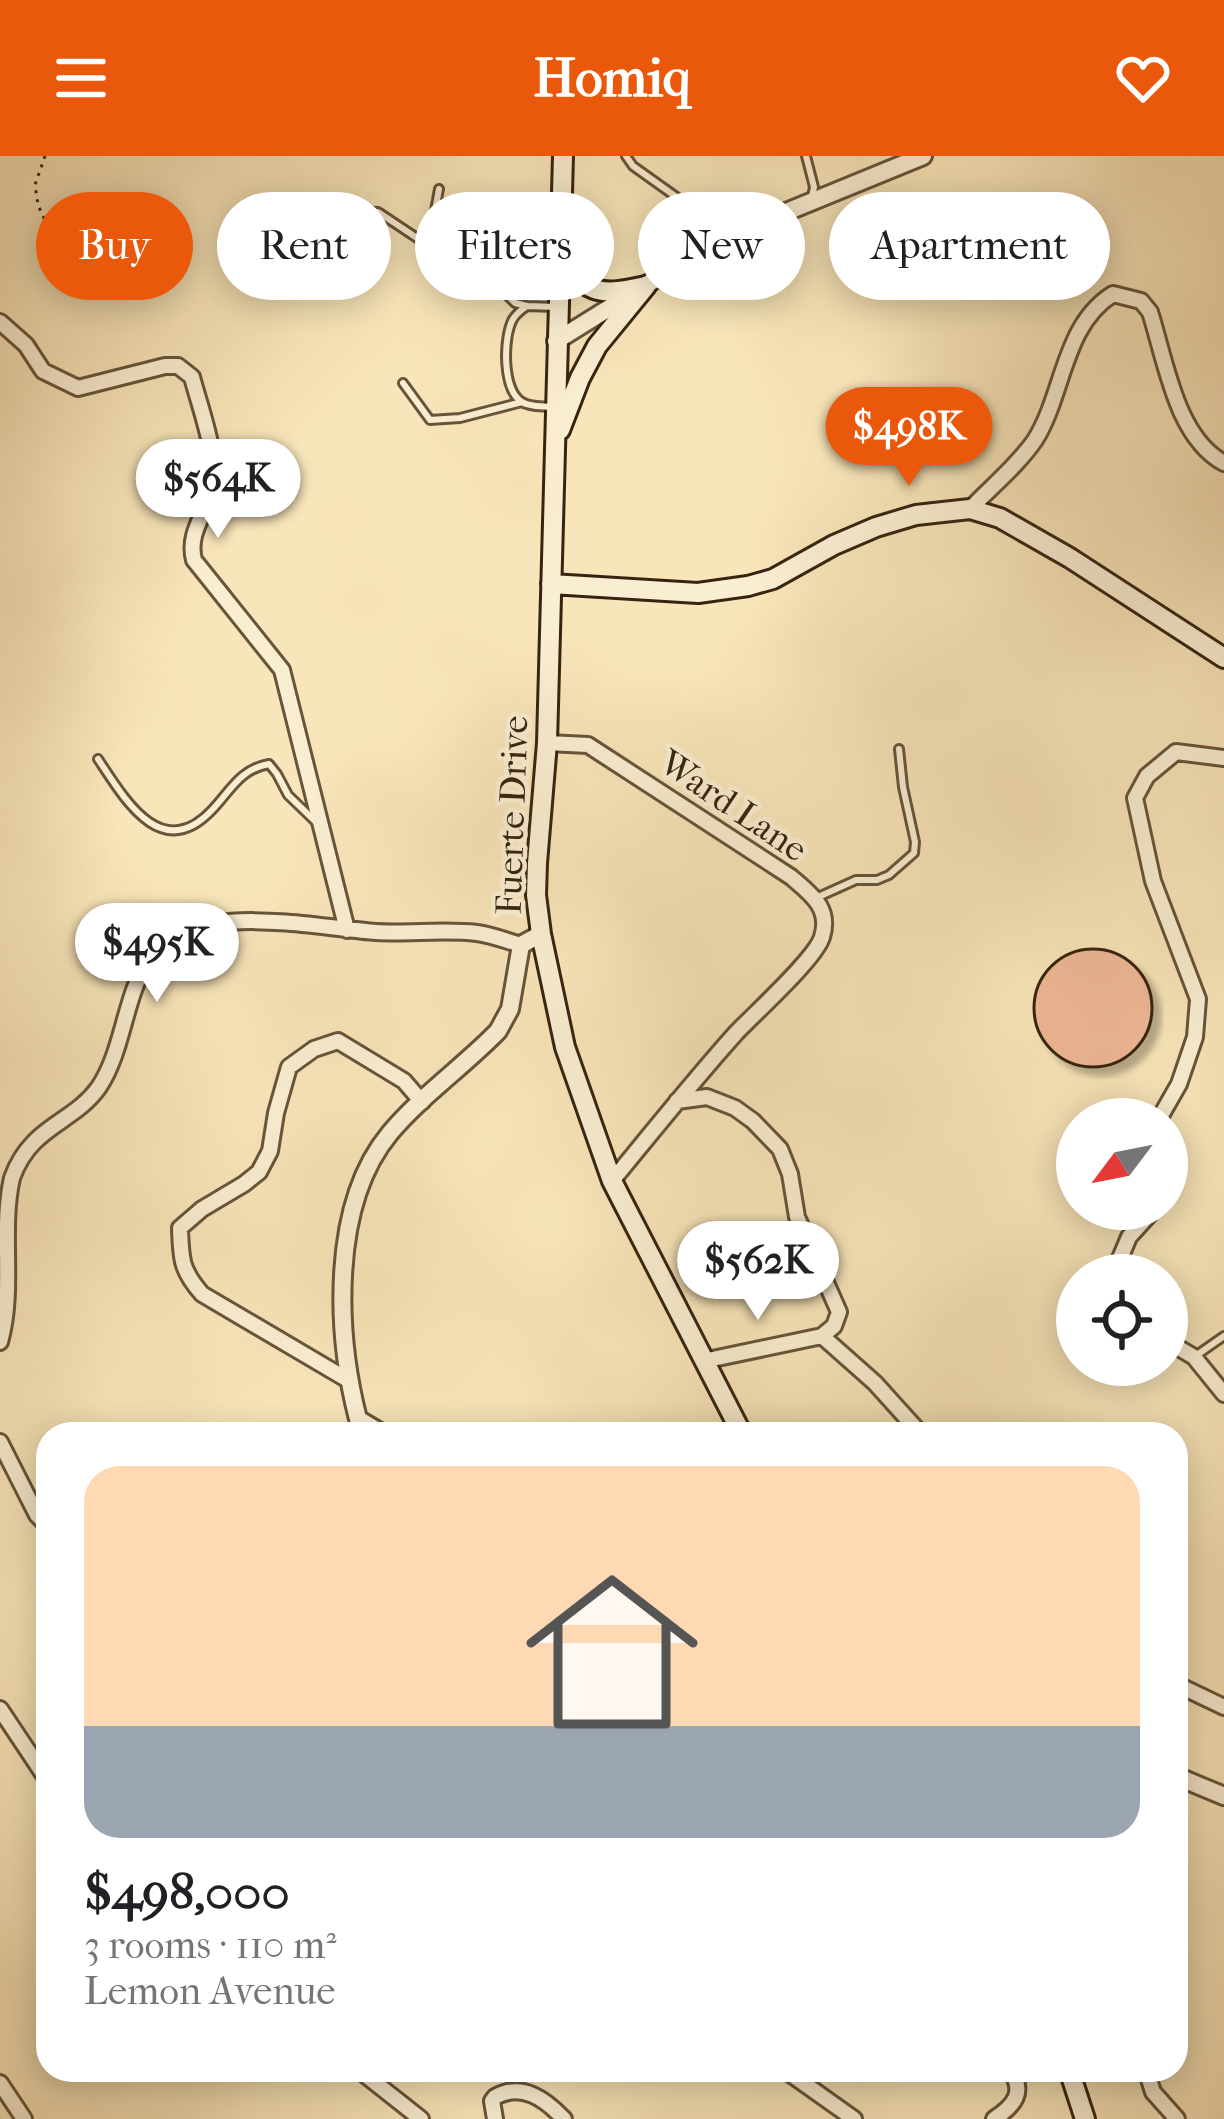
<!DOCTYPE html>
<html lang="en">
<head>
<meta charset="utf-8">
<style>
  :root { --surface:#fff; --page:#f6f6f6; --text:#202124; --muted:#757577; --accent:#ea580c }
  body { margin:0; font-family:"IM FELL French Canon",serif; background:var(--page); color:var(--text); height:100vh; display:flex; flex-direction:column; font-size:45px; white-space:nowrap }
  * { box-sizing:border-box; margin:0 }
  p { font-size:39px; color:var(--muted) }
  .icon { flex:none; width:66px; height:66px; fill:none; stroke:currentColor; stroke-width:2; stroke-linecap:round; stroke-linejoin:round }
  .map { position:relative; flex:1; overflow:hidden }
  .sheet { position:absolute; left:36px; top:1266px; width:1152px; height:660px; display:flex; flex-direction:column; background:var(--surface); border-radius:36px; box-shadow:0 6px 30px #0003 }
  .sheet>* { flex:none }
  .hud { position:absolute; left:36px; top:36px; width:1152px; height:108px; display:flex; gap:24px }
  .needle { width:78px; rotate:238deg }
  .tools { position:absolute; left:1056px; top:942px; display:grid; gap:24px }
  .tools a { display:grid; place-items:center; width:132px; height:132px; border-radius:50%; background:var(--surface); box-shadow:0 6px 30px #0003; font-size:60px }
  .price { position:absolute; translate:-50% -102px; padding:0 27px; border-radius:42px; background:#fff; color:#222; font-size:39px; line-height:78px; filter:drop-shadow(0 3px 6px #0008) }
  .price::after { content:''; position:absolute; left:50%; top:72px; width:36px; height:27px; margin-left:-18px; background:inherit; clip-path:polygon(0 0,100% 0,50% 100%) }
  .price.current { background:var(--accent); color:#fff }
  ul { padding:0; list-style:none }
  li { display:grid; align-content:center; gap:24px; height:636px; padding:0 48px }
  li span { display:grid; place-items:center; height:372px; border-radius:36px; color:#555 }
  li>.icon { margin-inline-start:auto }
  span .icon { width:216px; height:216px; fill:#fffc; stroke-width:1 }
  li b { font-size:51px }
  .chip { padding:0 42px; border-radius:54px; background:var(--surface); box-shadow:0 6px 30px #0003; font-size:42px; line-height:108px }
  .chip.current { background:var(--accent); color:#fff }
  header { display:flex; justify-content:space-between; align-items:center; height:156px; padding:0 48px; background:var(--accent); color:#fff; font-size:54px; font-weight:700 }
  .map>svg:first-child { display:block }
  .building { fill:#eeb795; stroke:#372410; stroke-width:3; filter:url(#shadow) }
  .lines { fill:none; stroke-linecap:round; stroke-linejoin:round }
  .service-casing { stroke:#67543a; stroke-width:12 }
  .minor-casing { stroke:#67543a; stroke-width:20 }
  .tertiary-casing { stroke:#67543a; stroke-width:22 }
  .secondary-casing { stroke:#372410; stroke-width:24 }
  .path { stroke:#372410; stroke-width:3; stroke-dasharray:3 6; stroke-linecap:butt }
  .service { stroke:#faeed2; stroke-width:6 }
  .minor { stroke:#faeed2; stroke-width:14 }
  .tertiary { stroke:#faeed2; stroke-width:16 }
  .secondary { stroke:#faeed2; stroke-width:18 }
  .labels { text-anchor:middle; stroke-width:9; stroke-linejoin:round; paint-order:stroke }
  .street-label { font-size:36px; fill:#372410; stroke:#faeed2 }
</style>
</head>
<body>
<header><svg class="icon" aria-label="menu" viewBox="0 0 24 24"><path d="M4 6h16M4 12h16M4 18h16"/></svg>Homiq<svg class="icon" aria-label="heart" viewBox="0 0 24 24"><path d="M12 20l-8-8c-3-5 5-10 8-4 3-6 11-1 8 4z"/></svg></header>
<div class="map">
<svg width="1224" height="1963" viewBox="0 0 1224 1963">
  <defs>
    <filter id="shadow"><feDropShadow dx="8" dy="8" stdDeviation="3" flood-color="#0004"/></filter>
  </defs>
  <rect width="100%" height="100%" fill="#f8e5b9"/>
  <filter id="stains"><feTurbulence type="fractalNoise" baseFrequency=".00167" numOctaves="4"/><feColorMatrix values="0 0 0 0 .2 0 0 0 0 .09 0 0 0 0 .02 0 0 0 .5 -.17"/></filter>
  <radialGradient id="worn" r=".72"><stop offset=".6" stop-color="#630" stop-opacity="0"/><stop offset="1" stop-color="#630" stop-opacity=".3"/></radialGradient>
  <!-- building -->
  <path class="building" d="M1034 852a59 59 0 1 1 118 0a59 59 0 1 1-118 0Z"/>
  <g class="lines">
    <defs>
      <path id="service" d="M626,0L633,10L703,60L723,79
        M806,0L814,31L812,41
        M439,33L429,87L499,131L515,147L527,150
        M348,55L378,56L423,86L429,87
        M403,227L430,264L460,262L522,246
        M551,251C543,250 529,251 522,246C502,234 503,181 513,163C517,157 521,154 527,150L556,151
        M98,603C124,642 161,708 212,654C231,634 240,613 269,608L277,618L288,639L316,666
        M816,742L856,724H877L889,719L914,697L915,686L903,631L899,593
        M1194,1201L1224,1180"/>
      <path id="minor" d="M0,166L26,189L43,215L78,232L165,210H178L192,221C200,252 219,301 212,332C206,358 187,377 194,404L282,514L347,774
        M970,353C991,331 1018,309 1035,284C1064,238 1063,169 1113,138L1141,145L1150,156C1166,206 1176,281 1224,307
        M547,587L588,589L791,721C811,738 831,752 822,781C816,802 755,857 736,877C693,925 653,975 612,1025
        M677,945L707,941L735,952L753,965L780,993L790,1018L797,1061L839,1156L834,1170L822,1180
        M1159,963L1179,928L1195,881L1198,843L1153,725L1135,642L1147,620L1176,596L1224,602
        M1113,1119L1129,1081L1149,1059L1151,1053
        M822,1180L875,1227L921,1278
        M1167,1185L1194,1201L1224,1238
        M0,1186C15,1132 0,1076 12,1022C31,969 73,968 99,931C124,893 124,841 149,803C188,742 317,772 376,776C409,778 444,773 477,777C492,779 507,785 521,789
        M703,1205L822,1180
        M348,1224L202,1138C181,1114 181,1103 180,1072L202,1053L244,1028L259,1016L270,995L276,957L289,911L314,893L338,885L404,925L422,946
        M0,1286L37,1359L48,1370
        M1176,1528L1224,1551
        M0,1553L48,1625
        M359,1914L421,1963
        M785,1914L854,1963
        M1146,1914L1153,1936L1177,1963
        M0,1927L24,1963
        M495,1963L492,1945L495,1941C522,1926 545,1943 564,1963
        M994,1963C1014,1950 1026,1936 1010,1914"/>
      <path id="tertiary" d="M556,185L704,93L737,76L923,0
        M383,1278L358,1263C336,1177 330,1049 390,977C421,940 464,910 498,875L510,853L521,789L541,778
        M1176,1620L1224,1640"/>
      <path id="secondary" d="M563,0L547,587L537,707L536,739L541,778L565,891L612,1025L742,1278
        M558,104C591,139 600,140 646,130
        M560,274L580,222L597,190L646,130
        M551,428L698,437L748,430L773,423L834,389L876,371L916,359L970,353L1000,362L1070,402L1224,502
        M1069,1914L1085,1963"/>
    </defs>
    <!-- service casing -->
    <use href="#service" class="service-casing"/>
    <!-- minor casing -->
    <use href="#minor" class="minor-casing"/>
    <!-- tertiary casing -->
    <use href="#tertiary" class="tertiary-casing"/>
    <!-- secondary casing -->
    <use href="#secondary" class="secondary-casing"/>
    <!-- path -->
    <path class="path" d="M45,0L35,29L38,49L59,95"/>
    <!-- service -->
    <use href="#service" class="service"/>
    <!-- minor -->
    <use href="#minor" class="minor"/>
    <!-- tertiary -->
    <use href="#tertiary" class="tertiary"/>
    <!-- secondary -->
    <use href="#secondary" class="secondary"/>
  </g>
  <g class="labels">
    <!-- street labels -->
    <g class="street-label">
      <text transform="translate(734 649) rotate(34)" y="13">Ward Lane</text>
      <text transform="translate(511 659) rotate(-88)" y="13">Fuerte Drive</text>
    </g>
  </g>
  <rect width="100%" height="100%" filter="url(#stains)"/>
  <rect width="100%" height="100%" fill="url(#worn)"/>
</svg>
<div class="tools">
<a><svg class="needle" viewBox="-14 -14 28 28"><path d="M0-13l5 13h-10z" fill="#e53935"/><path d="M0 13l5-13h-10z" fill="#757577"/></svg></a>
<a><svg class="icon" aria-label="locate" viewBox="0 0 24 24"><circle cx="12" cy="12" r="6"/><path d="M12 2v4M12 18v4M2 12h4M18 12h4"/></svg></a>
</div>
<b class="price current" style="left:909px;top:333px">$498K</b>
<b class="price" style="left:218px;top:385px">$564K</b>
<b class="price" style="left:157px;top:849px">$495K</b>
<b class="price" style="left:758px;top:1167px">$562K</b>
<div class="hud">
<a class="chip current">Buy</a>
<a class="chip">Rent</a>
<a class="chip">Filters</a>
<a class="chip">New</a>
<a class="chip">Apartment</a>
</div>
<section class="sheet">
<ul>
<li><span style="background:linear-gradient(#ffd9b3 70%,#9aa5b1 0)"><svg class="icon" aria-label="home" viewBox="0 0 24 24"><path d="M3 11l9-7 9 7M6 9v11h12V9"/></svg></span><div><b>$498,000</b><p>3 rooms · 110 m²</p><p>Lemon Avenue</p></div></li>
</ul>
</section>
</div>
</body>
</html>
